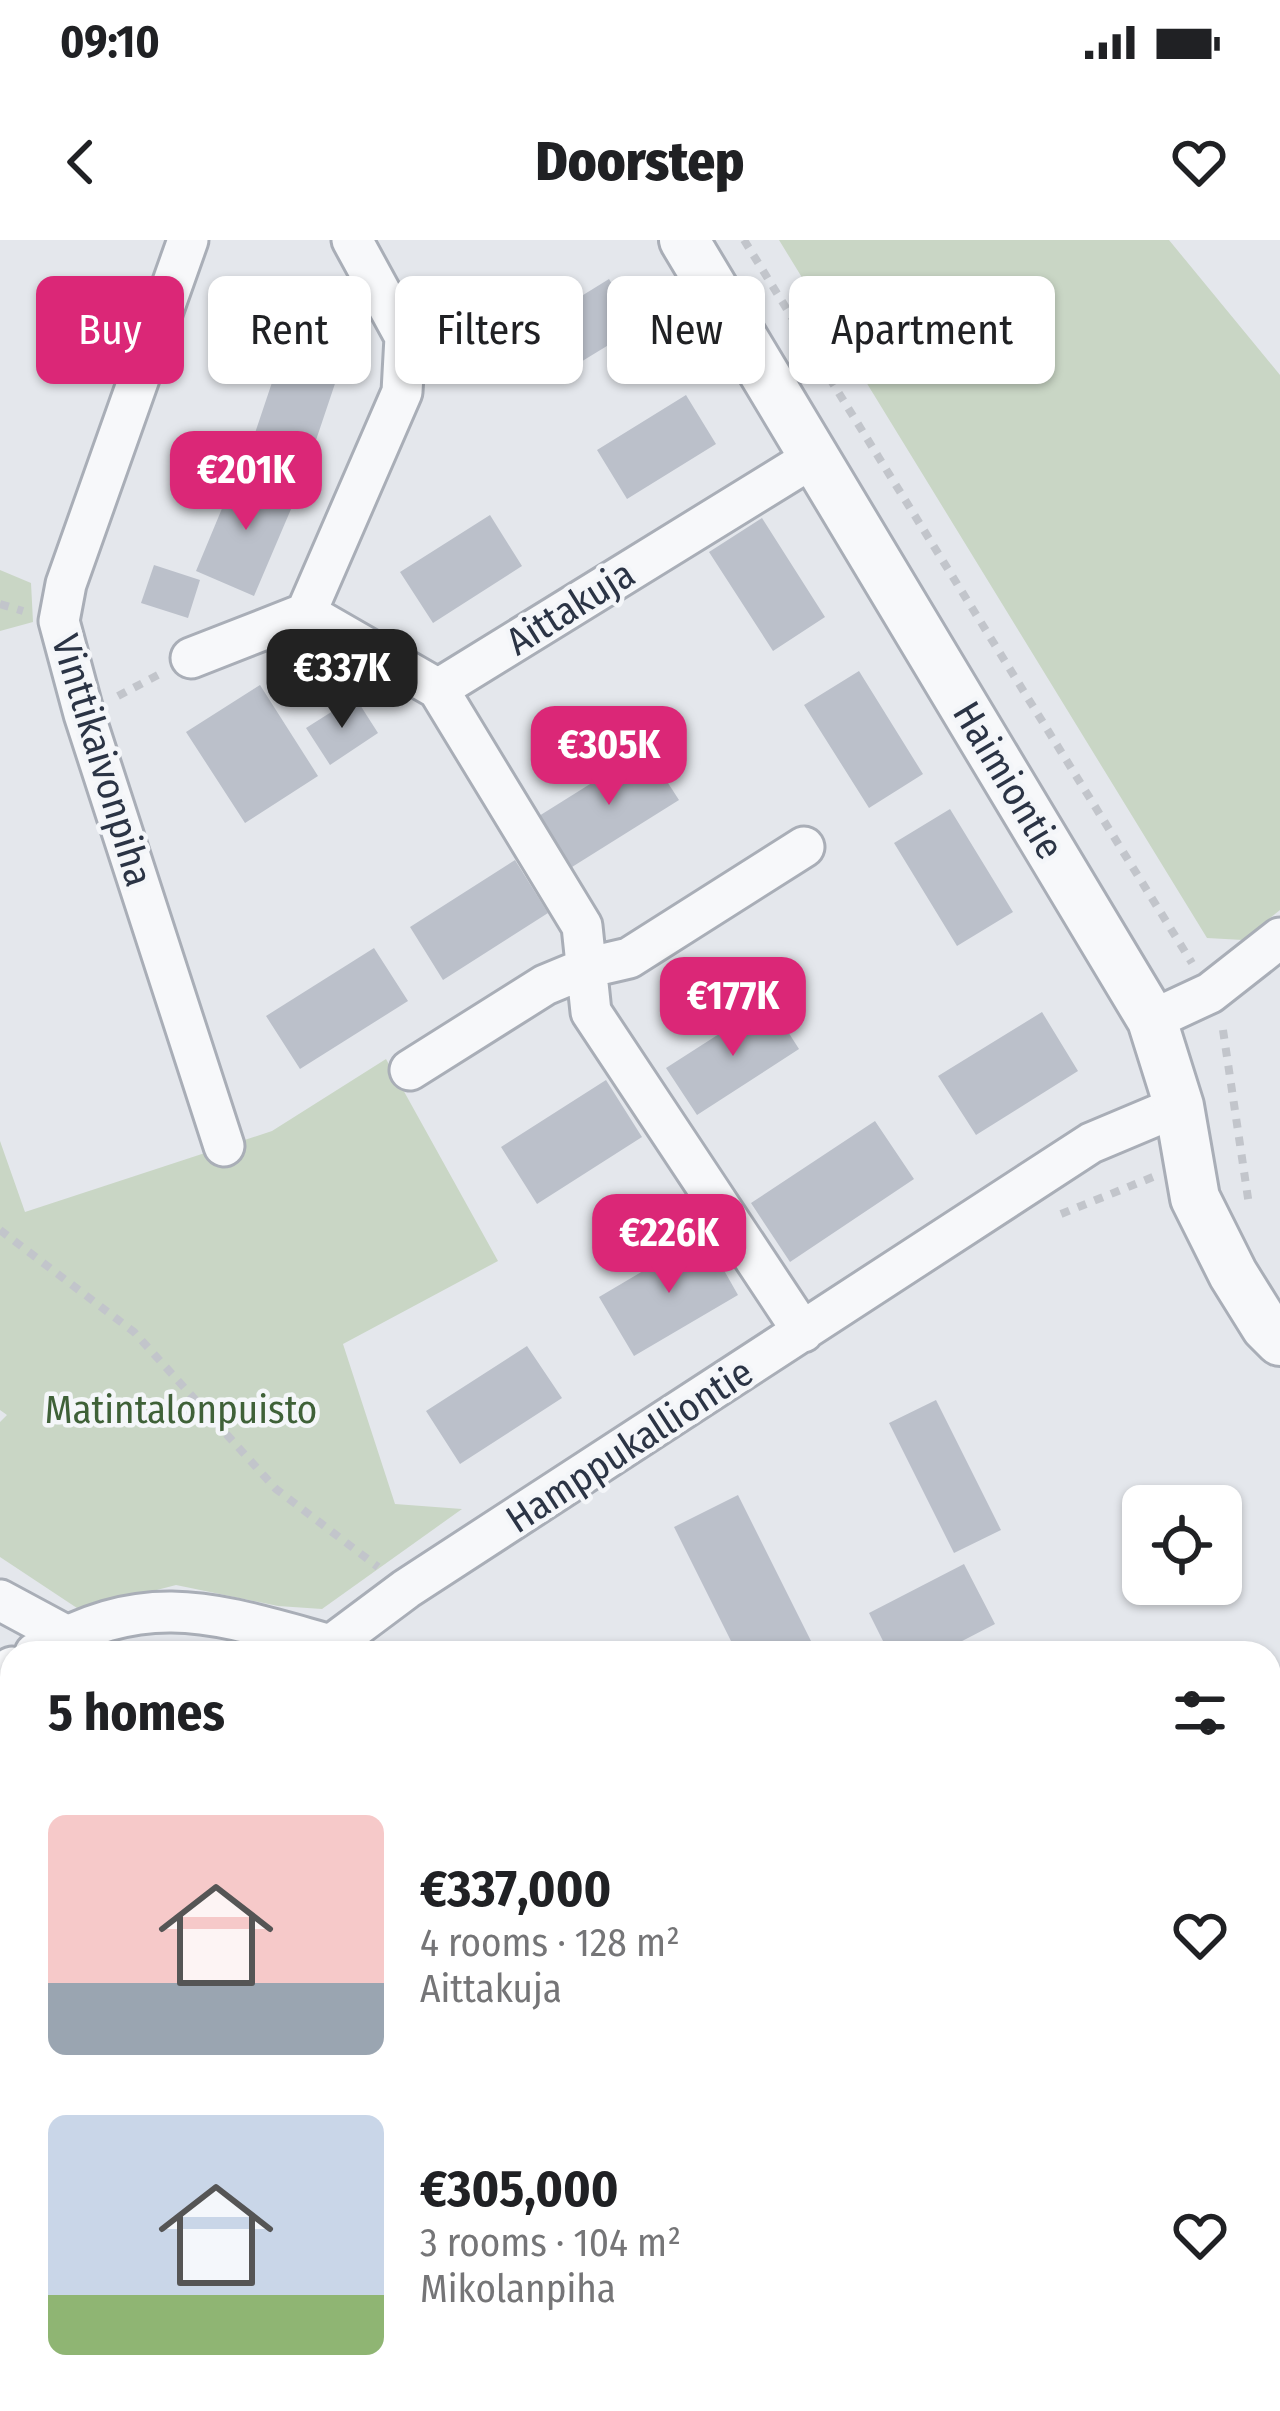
<!DOCTYPE html>
<html lang="en">
<head>
<meta charset="utf-8">
<style>
  :root { --surface:#fff; --page:#f6f6f6; --text:#202124; --muted:#757577; --accent:#db2777 }
  body { margin:0; font-family:"Fira Sans Condensed",sans-serif; background:var(--page); color:var(--text); height:100vh; display:flex; flex-direction:column; font-size:45px; white-space:nowrap }
  * { box-sizing:border-box; margin:0 }
  p { font-size:39px; color:var(--muted) }
  .icon { flex:none; width:66px; height:66px; fill:none; stroke:currentColor; stroke-width:2; stroke-linecap:round; stroke-linejoin:round }
  .map { position:relative; flex:1; overflow:hidden }
  .details { position:absolute; left:0px; top:1401px; width:1281px; height:771px; display:flex; flex-direction:column; background:var(--surface); border-radius:36px 36px 0 0; box-shadow:0 3px 9px #0004 }
  .details>* { flex:none }
  .guide { position:absolute; left:36px; top:36px; width:1209px; height:108px; display:flex; gap:24px }
  .buttons { position:absolute; left:1122px; top:1245px; display:grid; gap:24px }
  .buttons a { display:grid; place-items:center; width:120px; height:120px; border-radius:18px; background:var(--surface); box-shadow:0 3px 9px #0004; font-size:60px }
  .price { position:absolute; translate:-50% -102px; padding:0 27px; border-radius:24px; background:var(--accent); color:#fff; font-size:39px; line-height:78px; filter:drop-shadow(0 3px 6px #0008) }
  .price::after { content:''; position:absolute; left:50%; top:72px; width:36px; height:27px; margin-left:-18px; background:inherit; clip-path:polygon(0 0,100% 0,50% 100%) }
  .price.current { background:#222; color:#fff }
  ul { padding:0; list-style:none }
  li { display:flex; align-items:center; gap:36px; height:300px; padding:0 48px }
  li span { display:grid; place-items:center; flex:none; width:336px; height:240px; border-radius:18px; color:#555 }
  li>.icon { margin-inline-start:auto }
  span .icon { width:144px; height:144px; fill:#fffc; stroke-width:1 }
  li b { font-size:51px }
  h2 { display:flex; justify-content:space-between; align-items:center; height:144px; padding:0 48px; font-size:51px }
  .pill { padding:0 42px; border-radius:18px; background:var(--surface); box-shadow:0 3px 9px #0004; font-size:42px; line-height:108px }
  .pill.current { background:var(--accent); color:#fff }
  .status { display:flex; justify-content:space-between; align-items:center; height:84px; padding:0 60px; background:var(--surface); direction:ltr }
  .status svg { height:33px; fill:currentColor }
  header { display:flex; justify-content:space-between; align-items:center; height:156px; padding:0 48px; background:var(--surface); font-size:54px; font-weight:800 }
  .map>svg:first-child { display:block }
  .green { fill:#c9d6c5 }
  .building { fill:#bbc0ca }
  .lines { fill:none; stroke-linecap:round; stroke-linejoin:round }
  .service-casing { stroke:#a9aeb7; stroke-width:27 }
  .minor-casing { stroke:#a9aeb7; stroke-width:45 }
  .tertiary-casing { stroke:#a9aeb7; stroke-width:54 }
  .path { stroke:#c2c5cb; stroke-width:8; stroke-dasharray:9 9; stroke-linecap:butt }
  .service { stroke:#f7f8fa; stroke-width:21 }
  .minor { stroke:#f7f8fa; stroke-width:39 }
  .tertiary { stroke:#f7f8fa; stroke-width:48 }
  .labels { text-anchor:middle; stroke-width:9; stroke-linejoin:round; paint-order:stroke }
  .street-label { font-size:39px; fill:#2b3445; stroke:#f4f6f9 }
  .park-label { font-size:39px; fill:#3f6138; stroke:#f4f6f9 }
</style>
</head>
<body>
<div class="status"><b>09:10</b><svg viewBox="0 0 49 12"><path d="M0 12V9h3v3zM5 12V6h3v6zM10 12V3h3v9zM15 12V0h3v12zM26 1h20v11H26zM47 4h2v5h-2z"/></svg></div>
<header><svg class="icon" aria-label="back" viewBox="0 0 24 24"><path d="M15 5l-7 7 7 7"/></svg>Doorstep<svg class="icon" aria-label="heart" viewBox="0 0 24 24"><path d="M12 20l-8-8c-3-5 5-10 8-4 3-6 11-1 8 4z"/></svg></header>
<div class="map">
<svg width="1280" height="2171" viewBox="0 0 1280 2171">
  <rect width="100%" height="100%" fill="#e4e7ec"/>
  <!-- green -->
  <path class="green" d="M779,0H1169L1280,135V670L1243,700L1207,698Z
    M0,330L31,343L33,382L0,391Z
    M386,819L498,1021L343,1104L395,1264L462,1269L322,1369L278,1366L176,1345L80,1370L0,1317V1182L7,1175L0,1170V901L25,972L272,891Z
    M1280,1749V1884L1269,1886V1753Z
    M1269,1943L1280,1944V2138L1269,2148Z
    M582,2160H1256L1257,2171H592Z"/>
  <!-- building -->
  <path class="building" d="M609,39L638,87L548,142L520,94Z
    M294,77L351,96L310,218L253,199Z
    M686,155L716,204L627,259L597,210Z
    M238,230L297,255L254,356L196,331Z
    M490,275L522,326L433,383L400,332Z
    M762,278L825,377L773,411L709,312Z
    M154,325L200,340L188,378L141,363Z
    M859,431L923,534L869,568L804,465Z
    M260,445L318,536L245,583L186,492Z
    M355,457L378,493L330,525L306,488Z
    M646,509L679,560L572,627L539,576Z
    M950,569L1013,672L957,706L894,603Z
    M515,620L548,673L443,740L410,687Z
    M374,708L408,761L300,829L266,776Z
    M769,762L799,809L697,875L666,828Z
    M1042,772L1078,831L976,895L938,836Z
    M606,840L642,897L537,964L501,907Z
    M875,881L914,939L790,1022L751,963Z
    M704,995L738,1055L634,1116L599,1057Z
    M527,1106L562,1158L460,1224L426,1171Z
    M936,1160L1001,1290L954,1313L889,1183Z
    M738,1255L813,1405L796,1413H737L674,1287Z
    M964,1324L995,1384L939,1413H889L869,1373Z
    M0,1485L12,1487V1516L0,1514Z
    M1280,1524V1654L1269,1641V1533Z
    M12,1856V1923L0,1931V1863Z
    M104,2160H238L245,2171H87Z"/>
  <g class="lines">
    <defs>
      <path id="service" d="M452,2160L469,2171"/>
      <path id="minor" d="M188,0L66,344L59,381L84,474L224,906
        M306,373L402,152L405,97L352,0
        M191,418L306,373L438,449L814,217
        M438,449L582,686L591,772L803,1092
        M1152,780L1210,753L1280,698
        M410,830L545,745L586,728L629,718L804,607
        M0,1360L65,1395
        M331,1405L406,1349L1091,903L1179,866
        M35,1413C148,1347 214,1373 331,1405L342,1413
        M0,1434L12,1427
        M1269,1904L1280,1902
        M417,2171L421,2160"/>
      <path id="tertiary" d="M684,0L1152,780L1179,866L1195,958L1233,1034L1266,1087L1280,1101"/>
    </defs>
    <!-- service casing -->
    <use href="#service" class="service-casing"/>
    <!-- minor casing -->
    <use href="#minor" class="minor-casing"/>
    <!-- tertiary casing -->
    <use href="#tertiary" class="tertiary-casing"/>
    <!-- path -->
    <path class="path" d="M744,0L1192,723
      M0,364L23,371
      M118,456L158,435
      M1223,790L1249,965
      M1061,974L1153,937
      M0,990L134,1092L276,1249L378,1327"/>
    <!-- service -->
    <use href="#service" class="service"/>
    <!-- minor -->
    <use href="#minor" class="minor"/>
    <!-- tertiary -->
    <use href="#tertiary" class="tertiary"/>
  </g>
  <g class="labels">
    <!-- street labels -->
    <g class="street-label">
      <text transform="translate(570 367) rotate(-32)" y="14">Aittakuja</text>
      <text transform="translate(103 520) rotate(73)" y="14">Vinttikaivonpiha</text>
      <text transform="translate(1009 540) rotate(59)" y="14">Haimiontie</text>
      <text transform="translate(629 1205) rotate(-33)" y="14">Hamppukalliontie</text>
    </g>
    <!-- park labels -->
    <g class="park-label">
      <text x="181" y="1183">Matintalonpuisto</text>
    </g>
  </g>
</svg>
<div class="buttons">
<a><svg class="icon" aria-label="locate" viewBox="0 0 24 24"><circle cx="12" cy="12" r="6"/><path d="M12 2v4M12 18v4M2 12h4M18 12h4"/></svg></a>
</div>
<b class="price" style="left:246px;top:293px">€201K</b>
<b class="price current" style="left:342px;top:491px">€337K</b>
<b class="price" style="left:609px;top:568px">€305K</b>
<b class="price" style="left:733px;top:819px">€177K</b>
<b class="price" style="left:669px;top:1056px">€226K</b>
<div class="guide">
<a class="pill current">Buy</a>
<a class="pill">Rent</a>
<a class="pill">Filters</a>
<a class="pill">New</a>
<a class="pill">Apartment</a>
</div>
<section class="details">
<h2>5 homes<svg class="icon" aria-label="filters" viewBox="0 0 24 24"><path d="M4 7h16M4 17h16"/><circle cx="9" cy="7" r="2"/><circle cx="15" cy="17" r="2"/></svg></h2>
<ul>
<li><span style="background:linear-gradient(#f6c9c9 70%,#9aa5b1 0)"><svg class="icon" aria-label="home" viewBox="0 0 24 24"><path d="M3 11l9-7 9 7M6 9v11h12V9"/></svg></span><div><b>€337,000</b><p>4 rooms · 128 m²</p><p>Aittakuja</p></div><svg class="icon" aria-label="heart" viewBox="0 0 24 24"><path d="M12 20l-8-8c-3-5 5-10 8-4 3-6 11-1 8 4z"/></svg></li>
<li><span style="background:linear-gradient(#c9d6e8 75%,#8fb573 0)"><svg class="icon" aria-label="home" viewBox="0 0 24 24"><path d="M3 11l9-7 9 7M6 9v11h12V9"/></svg></span><div><b>€305,000</b><p>3 rooms · 104 m²</p><p>Mikolanpiha</p></div><svg class="icon" aria-label="heart" viewBox="0 0 24 24"><path d="M12 20l-8-8c-3-5 5-10 8-4 3-6 11-1 8 4z"/></svg></li>
</ul>
</section>
</div>
</body>
</html>
